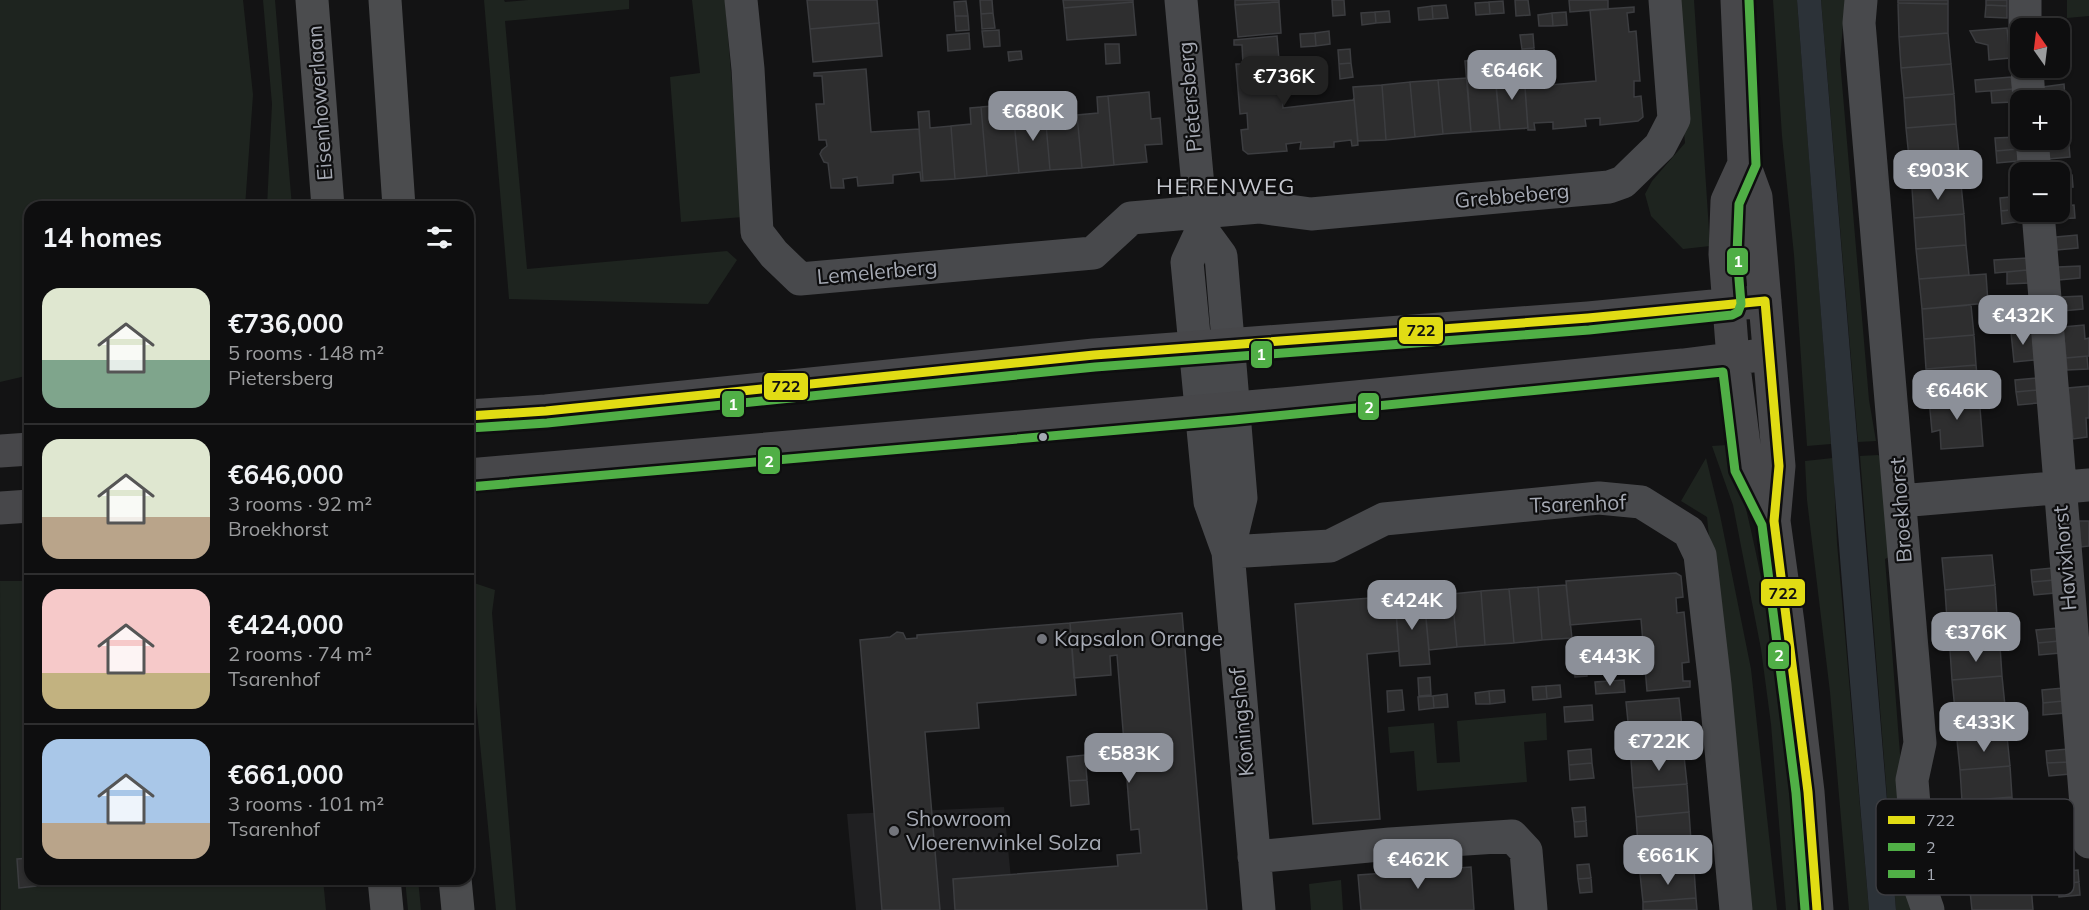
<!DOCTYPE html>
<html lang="en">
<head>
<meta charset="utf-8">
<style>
  :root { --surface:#0e0e0f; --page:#171718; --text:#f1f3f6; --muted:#9b9c9e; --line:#2e2e2f; --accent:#8c9099 }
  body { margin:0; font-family:Mulish,sans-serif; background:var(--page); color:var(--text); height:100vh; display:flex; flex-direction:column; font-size:22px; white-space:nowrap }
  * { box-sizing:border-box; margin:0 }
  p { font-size:20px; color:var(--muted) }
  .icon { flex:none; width:33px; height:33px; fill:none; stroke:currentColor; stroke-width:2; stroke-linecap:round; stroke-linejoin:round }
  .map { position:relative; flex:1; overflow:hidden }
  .drawer { position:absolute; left:24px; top:201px; width:450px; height:684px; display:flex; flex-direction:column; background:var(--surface); border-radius:18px; box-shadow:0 2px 4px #0004,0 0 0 2px var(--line) }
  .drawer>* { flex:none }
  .needle { width:39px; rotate:346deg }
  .buttons { position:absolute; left:2010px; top:18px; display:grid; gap:12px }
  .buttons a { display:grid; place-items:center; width:60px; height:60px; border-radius:12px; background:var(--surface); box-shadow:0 2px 4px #0004,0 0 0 2px var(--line); font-size:30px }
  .price { position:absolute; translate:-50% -51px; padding:0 14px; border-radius:12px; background:var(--accent); color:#fff; font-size:20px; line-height:39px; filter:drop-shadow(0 2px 3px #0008) }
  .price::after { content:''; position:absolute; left:50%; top:36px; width:18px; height:14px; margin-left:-9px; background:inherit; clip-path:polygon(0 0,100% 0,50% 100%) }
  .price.active { background:#222; color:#fff }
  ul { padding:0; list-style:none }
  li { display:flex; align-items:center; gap:18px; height:150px; padding:0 18px }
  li+li { border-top:2px solid var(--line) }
  li span { display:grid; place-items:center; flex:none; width:168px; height:120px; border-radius:18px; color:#555 }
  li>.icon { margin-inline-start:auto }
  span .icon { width:72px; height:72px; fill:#fffc; stroke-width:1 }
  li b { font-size:26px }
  h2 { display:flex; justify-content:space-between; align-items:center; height:72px; padding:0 18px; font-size:26px }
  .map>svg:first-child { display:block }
  .built { fill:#202022 }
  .green { fill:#1e241f }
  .water { fill:#2c3238 }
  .building { fill:#2e2e2f; stroke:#3c3d40; stroke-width:1.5 }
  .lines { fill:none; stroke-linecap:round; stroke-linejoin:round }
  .street { stroke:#48494c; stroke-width:33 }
  .secondary { stroke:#47474a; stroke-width:33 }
  .primary { stroke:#4b4c4e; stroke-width:33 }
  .bus-1-casing { stroke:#0e0e0f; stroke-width:14 }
  .bus-2-casing { stroke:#0e0e0f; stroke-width:14 }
  .bus-3-casing { stroke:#0e0e0f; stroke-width:14 }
  .bus-1 { stroke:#e1dc14; stroke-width:9 }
  .bus-2 { stroke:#50af46; stroke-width:9 }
  .bus-3 { stroke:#50af46; stroke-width:9 }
  .bus-dot { fill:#a6aab4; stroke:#0e0e0f; stroke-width:2 }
  .poi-dot { fill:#73757c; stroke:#0e0e0f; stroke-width:2 }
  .labels { text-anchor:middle; stroke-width:4.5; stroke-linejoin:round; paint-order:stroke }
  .street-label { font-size:21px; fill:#a6aab4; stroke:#0e0e0f }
  .poi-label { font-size:21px; fill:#a6aab4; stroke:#0e0e0f; text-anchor:start }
  .neighbourhood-label { font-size:22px; letter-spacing:1.5px; fill:#c7c9d0; stroke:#0e0e0f }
  .key { fill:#0e0e0f; stroke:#3c3d41; stroke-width:1.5 }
  .key-label { font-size:16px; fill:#a6aab4 }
  .line-badge { stroke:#0e0e0f; stroke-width:2 }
  .badge-label { font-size:16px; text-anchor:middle; font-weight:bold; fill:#fff }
  .pale-badge-label { font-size:16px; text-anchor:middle; font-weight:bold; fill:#111 }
</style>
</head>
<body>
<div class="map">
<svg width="2089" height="910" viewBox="0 0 2089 910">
  <rect width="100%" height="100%" fill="#131314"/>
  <!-- built -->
  <path class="built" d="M1004,807L1014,910H856L847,814Z"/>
  <!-- green -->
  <path class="green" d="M0,0H243L253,95L245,207H30V375L0,382Z
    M263,0H275L292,207H267L272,104Z
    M484,0H504L505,2L528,0H629V9L505,21L527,269L727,251L737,260L708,304L509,299Z
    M692,0H725L743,217L681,222L670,77L700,73Z
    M1673,0H1694L1710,246L1683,249L1651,216L1645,194L1652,181L1685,143Z
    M1773,0H1797L1831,444L1807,446L1794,255L1782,136Z
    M1821,0H1845L1840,60L1869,400L1876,441L1858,442Z
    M2067,0H2089V16L2067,18Z
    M1727,445L1730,446C1752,527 1769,609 1780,692C1789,764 1794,837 1800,910H1786L1771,724L1761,649L1733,505L1712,446Z
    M1878,455L1889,463L1896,554L1885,559L1912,910H1896L1860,456Z
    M1706,458L1720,515L1751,669L1777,910H1746L1707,517L1681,501Z
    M1833,458L1837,543L1869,910H1849L1830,692L1807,500L1805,461Z
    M0,581H30V879H323L326,910H1Z
    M468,581L495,590L492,613L516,910H496L468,618Z
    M1546,713L1547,740L1524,742L1527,782L1417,791L1414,751L1390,753L1388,727L1434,723L1437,763L1460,762L1457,721Z
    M405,879H418L421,910H408Z
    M1341,880L1343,910H1311L1309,884Z"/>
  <!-- water -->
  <path class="water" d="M1797,0H1821L1896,910H1869C1843,607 1820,303 1797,0Z"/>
  <!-- building -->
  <path class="building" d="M807,0H877L879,23L810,29Z
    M980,0H992L993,13L981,14Z
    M1063,0H1133V2L1064,8Z
    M1235,0H1279V2L1235,5Z
    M1332,0H1344L1345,15L1333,16Z
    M1515,0H1528L1530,15L1516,16Z
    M1569,0H1608V9L1570,12Z
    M1898,0H1948V4L1898,3Z
    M1986,0H2007V6L1986,5Z
    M966,1L968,16H955L954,2Z
    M1503,1L1504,13L1490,14L1489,2Z
    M1133,2L1136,35L1067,40L1064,8Z
    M1279,2L1281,33L1238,37L1235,5Z
    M1489,2L1490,14L1476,15L1475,3Z
    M1898,3L1948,4V33L1899,37Z
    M1446,5L1448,18L1433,19L1432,6Z
    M1986,5L2007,6V18L1985,17Z
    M1432,6L1433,19L1419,20L1418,8Z
    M1634,7V12L1627,13L1629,32L1636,31L1640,81H1634V97L1641,96L1643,117L1638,121L1600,125V118L1585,119L1586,126L1553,129V122L1534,123L1535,130H1528L1524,73L1526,87L1596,81L1590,10Z
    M1389,11L1390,22L1376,23L1375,12Z
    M1375,12L1376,23L1362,25L1361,13Z
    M1566,12L1567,25L1553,26L1552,13Z
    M993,13L995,28L982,29L981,14Z
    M1552,13L1553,26H1539L1538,15Z
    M955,16H968L969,30L956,31Z
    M879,23L882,56L813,62L810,29Z
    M2007,28L2010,58L1989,60L1988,45L1976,42L1970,31Z
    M999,30L1000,46L984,47L982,31Z
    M1329,31L1330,44L1316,46L1315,33Z
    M969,33L970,49L948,51L947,35Z
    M1315,33L1316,46L1301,47L1300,34Z
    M1948,33L1951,64L1901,68L1899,37Z
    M1533,34L1534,48L1522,49L1520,35Z
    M1277,36L1283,108L1353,100L1354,98L1358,145L1352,146L1351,140L1334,142V147L1300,149L1301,142L1286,144L1287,151L1248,154L1243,150L1241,130L1248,129L1247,113L1240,114L1236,64H1243L1242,45H1234V40Z
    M1105,44H1119L1120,63L1106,64Z
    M1534,48L1535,62L1523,63L1522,49Z
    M1350,49L1351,63L1339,64L1338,50Z
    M1021,51L1022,59L1009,61L1008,52Z
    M1494,59L1500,130L1471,132L1465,61Z
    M1351,63L1353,77L1340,79L1339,64Z
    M1951,64L1954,94L1904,98L1901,68Z
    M866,69L871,132L919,129L923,181H921L920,172L893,175V183L858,186L857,177L843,179L844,188H831L828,163L824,162L820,154L822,150L827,146L826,140H819L816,104H824L822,76H814V73Z
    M1524,73L1528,128L1500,130L1495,75Z
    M2011,77L2013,89L1976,92L1975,80Z
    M1467,78L1471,132L1443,134L1438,80Z
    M1438,80L1443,134L1415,137L1410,82Z
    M1410,82L1415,137L1386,140L1382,85Z
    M2064,84L2065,97L2044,99L2043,87Z
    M1382,85L1386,140L1358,141L1353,87Z
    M2013,89V102L1992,103L1991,91Z
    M1149,92L1151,119L1160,118L1162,144L1145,145L1147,162L1114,165L1108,96Z
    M1954,94L1956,124L1906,128L1904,98Z
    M1108,96L1114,165L1082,168L1077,115L1098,113L1097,97Z
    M1056,100L1057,117L1077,115L1082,168L1050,170L1044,101Z
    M1044,101L1050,170L1019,173L1014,120L1035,119L1033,102Z
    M992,106L994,122L1014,120L1019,173L987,176L981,107Z
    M981,107L987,176L955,179L951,126L971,124L970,108Z
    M929,111L930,128L951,126L955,179L923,181L918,112Z
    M2060,115H2067L2068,127L2060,128Z
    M1956,124L1959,154L1909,158L1906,128Z
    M2017,137L2018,149L1996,151L1995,138Z
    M2069,145L2070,157L2049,159L2048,146Z
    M2018,149V161L1997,163L1996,151Z
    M1959,154L1961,184L1912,188L1909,158Z
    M2072,175L2073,187L2060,188V176Z
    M1961,184L1964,214L1914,218L1912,188Z
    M2020,196V209L2001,211L2000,198Z
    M2074,205L2075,218L2054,219L2053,212H2060V206Z
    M2020,209L2024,221L2002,224L2001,211Z
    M1964,214L1966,245L1916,249L1914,218Z
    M2077,235L2078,248L2057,250L2056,237Z
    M1966,245L1969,275L1919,279L1916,249Z
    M2027,258V270L1995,273L1994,260Z
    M2080,266V278L2059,280L2058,267Z
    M2027,270L2029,283L2007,284V272Z
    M1986,274L1988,303L1922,309L1919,279Z
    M2082,296L2083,309L2062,311L2061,297Z
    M1971,305L1974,335L1924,339L1922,309Z
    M2031,318L2032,330L2011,332V319Z
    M2084,325L2085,339L2089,338V356L2066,358L2063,327Z
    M2032,330L2035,360L2014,362L2011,332Z
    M1974,335L1976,365L1926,369L1924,339Z
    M2087,356L2088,369L2067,370L2066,358Z
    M1976,365L1979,395L1929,399L1926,369Z
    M2036,378L2038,390L2016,392L2015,380Z
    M2089,386V418H2086L2087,437L2073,439L2068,388Z
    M2038,390V403L2018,405L2016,392Z
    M1979,395L1983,446L1941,449L1940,430L1932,432L1929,399Z
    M2079,521H2089V546L2081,547Z
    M1992,555L1995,585L1945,590L1942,558Z
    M2052,568L2054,580L2032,582L2031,570Z
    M1676,573L1681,576L1683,597L1676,598L1677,613L1684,612L1689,662L1682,663L1683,681H1690V687L1647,691L1641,619L1570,625L1566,581Z
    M2054,580L2055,593L2034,595L2032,582Z
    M1566,585L1572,638L1542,640L1538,587Z
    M1995,585L1997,616L1947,620L1945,590Z
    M1538,587L1542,640L1514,643L1509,589Z
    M1509,589L1514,643L1485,645L1481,591Z
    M1481,591L1485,645L1457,647L1452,594Z
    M1452,594L1457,647L1429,650L1424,596Z
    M1395,596L1399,651L1367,654L1380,819L1313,824L1295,604Z
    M1424,596L1430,664L1400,666L1395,599Z
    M1182,613L1207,910H955L953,879L1118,866L1117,855L1141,853L1139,829L1131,830L1117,655L1110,656L1111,675L1074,678L1070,623Z
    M1997,616L2000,646L1950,650L1947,620Z
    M1070,623L1076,695L977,703L979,728L925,732L940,910H882L860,640L890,637L897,632L903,633L906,639L917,638V635Z
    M2058,628L2059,641L2038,643L2036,630Z
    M1584,639L1587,676L1575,677L1572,640Z
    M2059,641L2060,653L2039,655L2038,643Z
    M2000,646L2002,676L1952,680L1950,650Z
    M2002,676L2005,706L1955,710L1952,680Z
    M1430,677L1431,695L1419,696L1418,678Z
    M1624,680L1625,692L1596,694L1595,682Z
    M1560,685L1561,697L1547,699L1546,686Z
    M1546,686L1547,699L1533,700L1532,687Z
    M2063,688V701L2043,703L2042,690Z
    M1402,690L1404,710L1388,712L1387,691Z
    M1504,690L1505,702L1490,704L1489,691Z
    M1489,691L1490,704H1476L1475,693Z
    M1447,694L1448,707L1434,708L1433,696Z
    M1433,696L1434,708L1419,710L1418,697Z
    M1679,698L1682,727L1629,732L1626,702Z
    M2063,701L2065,713L2043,715V703Z
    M1592,705L1593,720L1565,722L1564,707Z
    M2005,706L2007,736L1957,740L1955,710Z
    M1682,727L1684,756L1631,760L1629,732Z
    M2007,736L2010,766L1960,770L1957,740Z
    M1591,749L1592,763L1569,765L1568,751Z
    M2068,749L2069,762L2047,763L2046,751Z
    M1085,755L1087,780L1069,781L1067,757Z
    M1684,756L1687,784L1633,788L1631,760Z
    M2069,762L2070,774L2049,776L2047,763Z
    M1592,763L1594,778L1570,780L1569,765Z
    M2010,766L2012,797L1962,801L1960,770Z
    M1087,780L1089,804L1071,806L1069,781Z
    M1687,784L1689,812L1636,817L1633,788Z
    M2012,797L2015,827L1965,831L1962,801Z
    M1585,807L1586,821L1574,822L1572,808Z
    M1689,812L1691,841L1638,845L1636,817Z
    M1586,821L1587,836L1575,837L1574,822Z
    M2074,822L2075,834L2054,837L2053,824Z
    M1691,841L1694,869L1640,874L1638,845Z
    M30,858V879H36V886L19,888L17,859Z
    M1589,864L1591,878L1578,879L1577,865Z
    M1471,867L1474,910H1361L1358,875Z
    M1694,869L1696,898L1643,902L1640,874Z
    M2078,870L2079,882L2058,884L2057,872Z
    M1591,878L1592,892L1580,893L1578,879Z
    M2079,882L2080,895L2059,897L2058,884Z
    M2031,886L2033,910H1972L1970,891Z
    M1696,898L1697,910H1643V902Z"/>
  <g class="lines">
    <!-- street -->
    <path class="street" d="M741,0L748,69L757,232L774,254L800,279L1093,253L1131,218L1259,207L1311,214L1609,187L1623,182L1660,146L1674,119L1665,0
      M1181,0L1202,230L1187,262L1210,502L1228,552L1259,910
      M1861,0L1859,23L1920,743L1912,780L1921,890L1928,910
      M2025,28V0
      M2027,68L2029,100
      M2032,140L2035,172
      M2038,212L2089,842
      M1202,230L1221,256L1241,498L1228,552
      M1900,501L2089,485
      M1228,552L1330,546L1384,519L1599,498L1641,502L1689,532L1700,555L1715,685L1736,910
      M1254,857L1390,844L1512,836L1526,851L1531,910"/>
    <!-- secondary -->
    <path class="secondary" d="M1737,0L1744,164L1756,197L1779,466L1774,521L1788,623L1808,792L1817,910
      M1744,164L1727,201L1725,254L1733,359L1747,468L1774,521
      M468,416L546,411L1094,355L1588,318L1765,301
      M0,451L30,449
      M468,475L1294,403L1683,365L1769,354
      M0,508L30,506"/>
    <!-- primary -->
    <path class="primary" d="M312,0L328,207
      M385,0L399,207
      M384,879L387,910
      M455,879L458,910"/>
    <defs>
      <path id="bus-1" d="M468,416L546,411L1094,355L1588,318L1765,301L1779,466L1774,521L1808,792L1817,910"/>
      <path id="bus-2" d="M469,487L1234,420L1723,372L1735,471L1762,525L1796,793L1805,910"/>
      <path id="bus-3" d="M469,428L547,423L1095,367L1589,330L1732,315L1738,312L1741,304L1737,254L1739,204L1756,165L1749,0"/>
    </defs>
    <!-- bus-1 casing -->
    <use href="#bus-1" class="bus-1-casing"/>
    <!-- bus-2 casing -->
    <use href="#bus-2" class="bus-2-casing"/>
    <!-- bus-3 casing -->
    <use href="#bus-3" class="bus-3-casing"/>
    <!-- bus-1 -->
    <use href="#bus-1" class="bus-1"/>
    <!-- bus-2 -->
    <use href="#bus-2" class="bus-2"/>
    <!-- bus-3 -->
    <use href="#bus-3" class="bus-3"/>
  </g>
  <!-- markers -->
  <circle class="bus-dot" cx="1043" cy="437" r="5"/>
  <g class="poi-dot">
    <circle cx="1042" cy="639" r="6"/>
    <circle cx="894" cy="831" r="6"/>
  </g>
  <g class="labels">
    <!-- street labels -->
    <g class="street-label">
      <text transform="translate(1190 97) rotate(-95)" y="7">Pietersberg</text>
      <text transform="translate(320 103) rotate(-94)" y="7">Eisenhowerlaan</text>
      <text transform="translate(1512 196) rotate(-5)" y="7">Grebbeberg</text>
      <text transform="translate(877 272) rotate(-5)" y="7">Lemelerberg</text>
      <text transform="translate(1578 504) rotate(-2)" y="7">Tsarenhof</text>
      <text transform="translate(1901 510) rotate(-94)" y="7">Broekhorst</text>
      <text transform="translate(2065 558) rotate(-95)" y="7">Havixhorst</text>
      <text transform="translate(1242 722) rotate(-95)" y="7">Koningshof</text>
    </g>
    <!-- poi labels -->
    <g class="poi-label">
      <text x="1054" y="646">Kapsalon Orange</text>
      <text x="906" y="826">Showroom<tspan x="906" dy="24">Vloerenwinkel Solza</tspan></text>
    </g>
    <!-- neighbourhood labels -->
    <g class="neighbourhood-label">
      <text x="1226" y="194">HERENWEG</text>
    </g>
  </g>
  <!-- legend -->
  <rect x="1876" y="799" width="198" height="96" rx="9" class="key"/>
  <rect x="1888" y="816" width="27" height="8" fill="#e1dc14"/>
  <rect x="1888" y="843" width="27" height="8" fill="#50af46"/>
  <rect x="1888" y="870" width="27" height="8" fill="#50af46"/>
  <g class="key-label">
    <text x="1926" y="826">722</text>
    <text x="1926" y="853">2</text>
    <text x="1926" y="880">1</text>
  </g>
  <g class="line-badge">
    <rect x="1726" y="247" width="23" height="29" rx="6" fill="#50af46"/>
    <rect x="1398" y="316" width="46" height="29" rx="6" fill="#e1dc14"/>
    <rect x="1250" y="340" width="23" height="29" rx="6" fill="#50af46"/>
    <rect x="763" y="372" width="46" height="29" rx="6" fill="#e1dc14"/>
    <rect x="721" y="390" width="24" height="28" rx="6" fill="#50af46"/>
    <rect x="1357" y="392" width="23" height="29" rx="6" fill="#50af46"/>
    <rect x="757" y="446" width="24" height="29" rx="6" fill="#50af46"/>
    <rect x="1760" y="578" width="46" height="29" rx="6" fill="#e1dc14"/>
    <rect x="1767" y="641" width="23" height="29" rx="6" fill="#50af46"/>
  </g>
  <g class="badge-label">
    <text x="1738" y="267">1</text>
    <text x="1261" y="360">1</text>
    <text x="733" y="410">1</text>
    <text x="1369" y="413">2</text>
    <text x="769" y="467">2</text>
    <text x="1779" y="661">2</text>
  </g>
  <g class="pale-badge-label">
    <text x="1421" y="336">722</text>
    <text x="786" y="392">722</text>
    <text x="1783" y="599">722</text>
  </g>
</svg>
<div class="buttons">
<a><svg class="needle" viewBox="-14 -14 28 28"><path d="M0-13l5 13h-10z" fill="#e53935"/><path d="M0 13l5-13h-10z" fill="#9b9c9e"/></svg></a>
<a>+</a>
<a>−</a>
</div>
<b class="price" style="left:1512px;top:101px">€646K</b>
<b class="price active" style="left:1284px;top:107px">€736K</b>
<b class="price" style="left:1033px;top:142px">€680K</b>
<b class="price" style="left:1938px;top:201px">€903K</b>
<b class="price" style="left:2023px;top:346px">€432K</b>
<b class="price" style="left:1957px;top:421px">€646K</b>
<b class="price" style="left:1412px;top:631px">€424K</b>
<b class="price" style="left:1976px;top:663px">€376K</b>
<b class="price" style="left:1610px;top:687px">€443K</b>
<b class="price" style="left:1984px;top:753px">€433K</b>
<b class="price" style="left:1659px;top:772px">€722K</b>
<b class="price" style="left:1129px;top:784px">€583K</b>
<b class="price" style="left:1668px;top:886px">€661K</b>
<b class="price" style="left:1418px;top:890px">€462K</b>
<section class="drawer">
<h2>14 homes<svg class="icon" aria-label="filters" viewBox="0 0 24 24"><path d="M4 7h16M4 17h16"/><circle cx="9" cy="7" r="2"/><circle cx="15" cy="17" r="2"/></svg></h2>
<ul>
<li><span style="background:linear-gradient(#dfe7d0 60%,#7fa58c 0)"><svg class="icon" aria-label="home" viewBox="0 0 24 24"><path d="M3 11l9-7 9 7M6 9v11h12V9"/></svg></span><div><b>€736,000</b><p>5 rooms · 148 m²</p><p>Pietersberg</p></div></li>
<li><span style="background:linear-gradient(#dfe7d0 65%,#b9a48a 0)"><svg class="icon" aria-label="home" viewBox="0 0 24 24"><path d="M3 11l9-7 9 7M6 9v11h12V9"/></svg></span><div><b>€646,000</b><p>3 rooms · 92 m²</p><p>Broekhorst</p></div></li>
<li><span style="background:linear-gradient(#f6c9c9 70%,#c2b280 0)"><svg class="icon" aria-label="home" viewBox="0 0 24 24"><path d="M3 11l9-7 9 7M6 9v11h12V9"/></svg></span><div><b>€424,000</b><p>2 rooms · 74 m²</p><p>Tsarenhof</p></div></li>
<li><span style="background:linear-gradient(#a9c7e8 70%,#b9a48a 0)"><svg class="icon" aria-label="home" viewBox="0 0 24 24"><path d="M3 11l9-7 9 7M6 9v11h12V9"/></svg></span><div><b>€661,000</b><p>3 rooms · 101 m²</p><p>Tsarenhof</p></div></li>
</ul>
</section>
</div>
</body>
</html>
